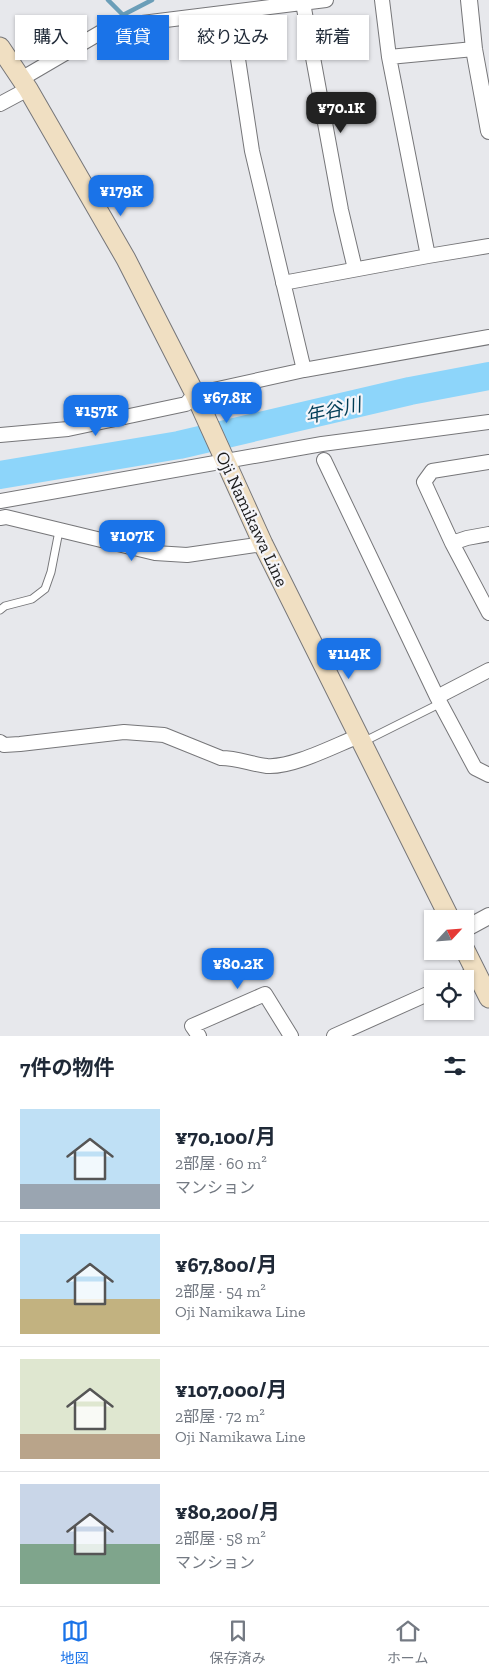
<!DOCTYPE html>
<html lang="ja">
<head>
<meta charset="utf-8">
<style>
  :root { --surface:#fff; --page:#f6f6f7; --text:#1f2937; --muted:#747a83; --line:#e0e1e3; --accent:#1a73e8 }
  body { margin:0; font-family:"Zilla Slab","Noto Sans JP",serif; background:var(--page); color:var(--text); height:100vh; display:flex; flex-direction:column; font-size:19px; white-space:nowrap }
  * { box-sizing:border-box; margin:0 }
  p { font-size:16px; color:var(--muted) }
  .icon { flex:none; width:28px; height:28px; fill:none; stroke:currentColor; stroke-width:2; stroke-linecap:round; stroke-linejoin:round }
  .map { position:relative; height:1036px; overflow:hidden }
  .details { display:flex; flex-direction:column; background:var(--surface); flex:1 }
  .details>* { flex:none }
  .guide { position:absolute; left:15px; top:15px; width:460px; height:45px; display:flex; gap:10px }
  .needle { width:32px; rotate:64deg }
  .fabs { position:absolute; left:424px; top:910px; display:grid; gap:10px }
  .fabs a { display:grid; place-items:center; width:50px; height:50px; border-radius:0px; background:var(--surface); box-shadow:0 1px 4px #0004; font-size:25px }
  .price { position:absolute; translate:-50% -42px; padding:0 11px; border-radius:10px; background:var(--accent); color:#fff; font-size:16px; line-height:32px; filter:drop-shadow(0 1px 2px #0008) }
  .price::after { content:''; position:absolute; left:50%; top:30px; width:15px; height:11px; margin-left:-8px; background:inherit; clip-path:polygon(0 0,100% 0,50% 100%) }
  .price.selected { background:#222; color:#fff }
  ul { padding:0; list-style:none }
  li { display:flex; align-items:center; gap:15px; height:125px; padding:0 20px }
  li+li { border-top:1px solid var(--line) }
  li span { display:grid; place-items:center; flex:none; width:140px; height:100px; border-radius:0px; color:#555 }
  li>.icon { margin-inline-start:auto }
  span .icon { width:60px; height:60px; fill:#fffc; stroke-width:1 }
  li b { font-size:21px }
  h2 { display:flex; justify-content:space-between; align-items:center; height:60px; padding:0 20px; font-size:21px }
  .chip { padding:0 18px; border-radius:0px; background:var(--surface); box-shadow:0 1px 4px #0004; font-size:18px; line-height:45px }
  .chip.selected { background:var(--accent); color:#fff }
  .dock { display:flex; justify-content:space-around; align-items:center; height:70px; border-top:1px solid var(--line); background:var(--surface); font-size:14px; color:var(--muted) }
  .dock a { display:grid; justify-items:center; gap:2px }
  .dock .selected { color:var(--accent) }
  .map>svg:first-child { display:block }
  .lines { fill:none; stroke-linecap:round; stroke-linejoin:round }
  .stream { stroke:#6b9eb8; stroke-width:4.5 }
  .river { stroke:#8dd5fa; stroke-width:28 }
  .service-casing { stroke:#767679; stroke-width:9 }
  .minor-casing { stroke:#767679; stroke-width:16 }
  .tertiary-casing { stroke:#767679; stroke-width:18 }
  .secondary-casing { stroke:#767679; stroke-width:21 }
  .service { stroke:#fff; stroke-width:7 }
  .minor { stroke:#fff; stroke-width:14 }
  .tertiary { stroke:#fff; stroke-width:16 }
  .secondary { stroke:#f0dfc2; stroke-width:19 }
  .labels { text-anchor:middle; stroke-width:4.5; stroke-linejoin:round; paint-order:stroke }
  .street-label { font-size:18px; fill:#1c1c1d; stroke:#f5f5f9 }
  .water-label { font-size:19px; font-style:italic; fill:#003d56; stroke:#f5f5f9 }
</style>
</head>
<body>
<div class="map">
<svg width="489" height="1036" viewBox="0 0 489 1036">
  <rect width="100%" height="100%" fill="#e7e8ec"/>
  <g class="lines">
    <!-- stream -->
    <path class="stream" d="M108,0L123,15L152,0"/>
    <!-- river -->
    <path class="river" d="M0,475L179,445L410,391L489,376"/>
    <defs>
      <path id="service" d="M0,610L5,606L32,599L45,589L51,572L59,531
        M363,742L441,703"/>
      <path id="minor" d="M382,0L389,57L428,256
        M303,3L341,210L355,269
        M231,13L252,151L304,370
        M389,57L474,49
        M21,79L110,27L326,0
        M0,104L28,89
        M283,283L428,256L489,246
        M0,435L68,429L186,404L195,394L304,370L489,337
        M324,460L437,697L475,768L489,775
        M489,462L432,471L424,482L452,543L489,613
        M0,501L322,444L489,422
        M0,518L6,517L155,553L187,555L263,544
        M452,543L467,538L489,534
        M437,697L489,670
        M0,742L4,745L20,744L124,732L164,735L221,758C237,758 251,764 267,766C292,768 334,746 359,736
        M462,979L476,972
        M199,1036L192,1026L265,994L291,1036
        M334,1036L432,992"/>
      <path id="tertiary" d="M469,0L474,49L489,131
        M465,929L489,916"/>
      <path id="secondary" d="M0,47L28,89L126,259L195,394L263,544L450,919
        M465,950L489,998"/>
    </defs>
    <!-- service casing -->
    <use href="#service" class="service-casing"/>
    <!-- minor casing -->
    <use href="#minor" class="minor-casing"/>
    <!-- tertiary casing -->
    <use href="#tertiary" class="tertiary-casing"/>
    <!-- secondary casing -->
    <use href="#secondary" class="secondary-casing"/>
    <!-- service -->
    <use href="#service" class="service"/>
    <!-- minor -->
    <use href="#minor" class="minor"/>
    <!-- tertiary -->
    <use href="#tertiary" class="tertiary"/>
    <!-- secondary -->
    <use href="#secondary" class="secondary"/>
  </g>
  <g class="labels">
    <!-- street labels -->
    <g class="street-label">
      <text transform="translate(252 519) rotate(65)" y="6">Oji Namikawa Line</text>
    </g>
    <!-- water labels -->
    <g class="water-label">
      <text transform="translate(333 410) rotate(-13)" y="7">年谷川</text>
    </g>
  </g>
</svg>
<div class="fabs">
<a><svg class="needle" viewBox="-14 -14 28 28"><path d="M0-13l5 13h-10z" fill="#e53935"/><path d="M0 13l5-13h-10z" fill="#747a83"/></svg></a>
<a><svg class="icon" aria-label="locate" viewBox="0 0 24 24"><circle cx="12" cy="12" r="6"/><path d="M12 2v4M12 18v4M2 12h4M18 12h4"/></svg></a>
</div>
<b class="price selected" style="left:341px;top:134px">¥70.1K</b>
<b class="price" style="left:121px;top:217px">¥179K</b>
<b class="price" style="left:227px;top:424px">¥67.8K</b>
<b class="price" style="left:96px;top:437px">¥157K</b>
<b class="price" style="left:132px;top:562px">¥107K</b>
<b class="price" style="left:349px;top:680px">¥114K</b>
<b class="price" style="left:238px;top:990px">¥80.2K</b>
<div class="guide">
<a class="chip">購入</a>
<a class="chip selected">賃貸</a>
<a class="chip">絞り込み</a>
<a class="chip">新着</a>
</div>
</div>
<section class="details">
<h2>7件の物件<svg class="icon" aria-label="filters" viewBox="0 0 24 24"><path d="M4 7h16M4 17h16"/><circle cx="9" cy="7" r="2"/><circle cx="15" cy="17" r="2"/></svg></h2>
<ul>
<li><span style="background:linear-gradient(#bfe0f5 75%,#9aa5b1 0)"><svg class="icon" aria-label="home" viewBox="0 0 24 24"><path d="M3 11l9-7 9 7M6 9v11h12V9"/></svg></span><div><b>¥70,100/月</b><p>2部屋 · 60 m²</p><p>マンション</p></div></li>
<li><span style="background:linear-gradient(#bfe0f5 65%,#c2b280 0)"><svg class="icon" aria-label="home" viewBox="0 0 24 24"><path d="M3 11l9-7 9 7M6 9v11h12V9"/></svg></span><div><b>¥67,800/月</b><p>2部屋 · 54 m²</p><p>Oji Namikawa Line</p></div></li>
<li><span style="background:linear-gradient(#dfe7d0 75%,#b9a48a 0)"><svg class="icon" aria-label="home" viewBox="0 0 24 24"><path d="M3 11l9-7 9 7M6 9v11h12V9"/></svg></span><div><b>¥107,000/月</b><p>2部屋 · 72 m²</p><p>Oji Namikawa Line</p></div></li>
<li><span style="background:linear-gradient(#c9d6e8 60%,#7fa58c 0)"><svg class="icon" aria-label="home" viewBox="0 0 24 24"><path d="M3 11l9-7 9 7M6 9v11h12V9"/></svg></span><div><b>¥80,200/月</b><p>2部屋 · 58 m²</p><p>マンション</p></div></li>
</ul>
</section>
<nav class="dock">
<a class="selected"><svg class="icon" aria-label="map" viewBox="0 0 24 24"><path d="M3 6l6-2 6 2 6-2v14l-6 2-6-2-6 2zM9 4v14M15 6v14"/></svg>地図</a>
<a><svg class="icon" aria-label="saved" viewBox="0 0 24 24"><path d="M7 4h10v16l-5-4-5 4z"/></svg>保存済み</a>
<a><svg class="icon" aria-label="home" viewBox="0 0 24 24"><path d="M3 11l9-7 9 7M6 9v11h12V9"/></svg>ホーム</a>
</nav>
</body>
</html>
